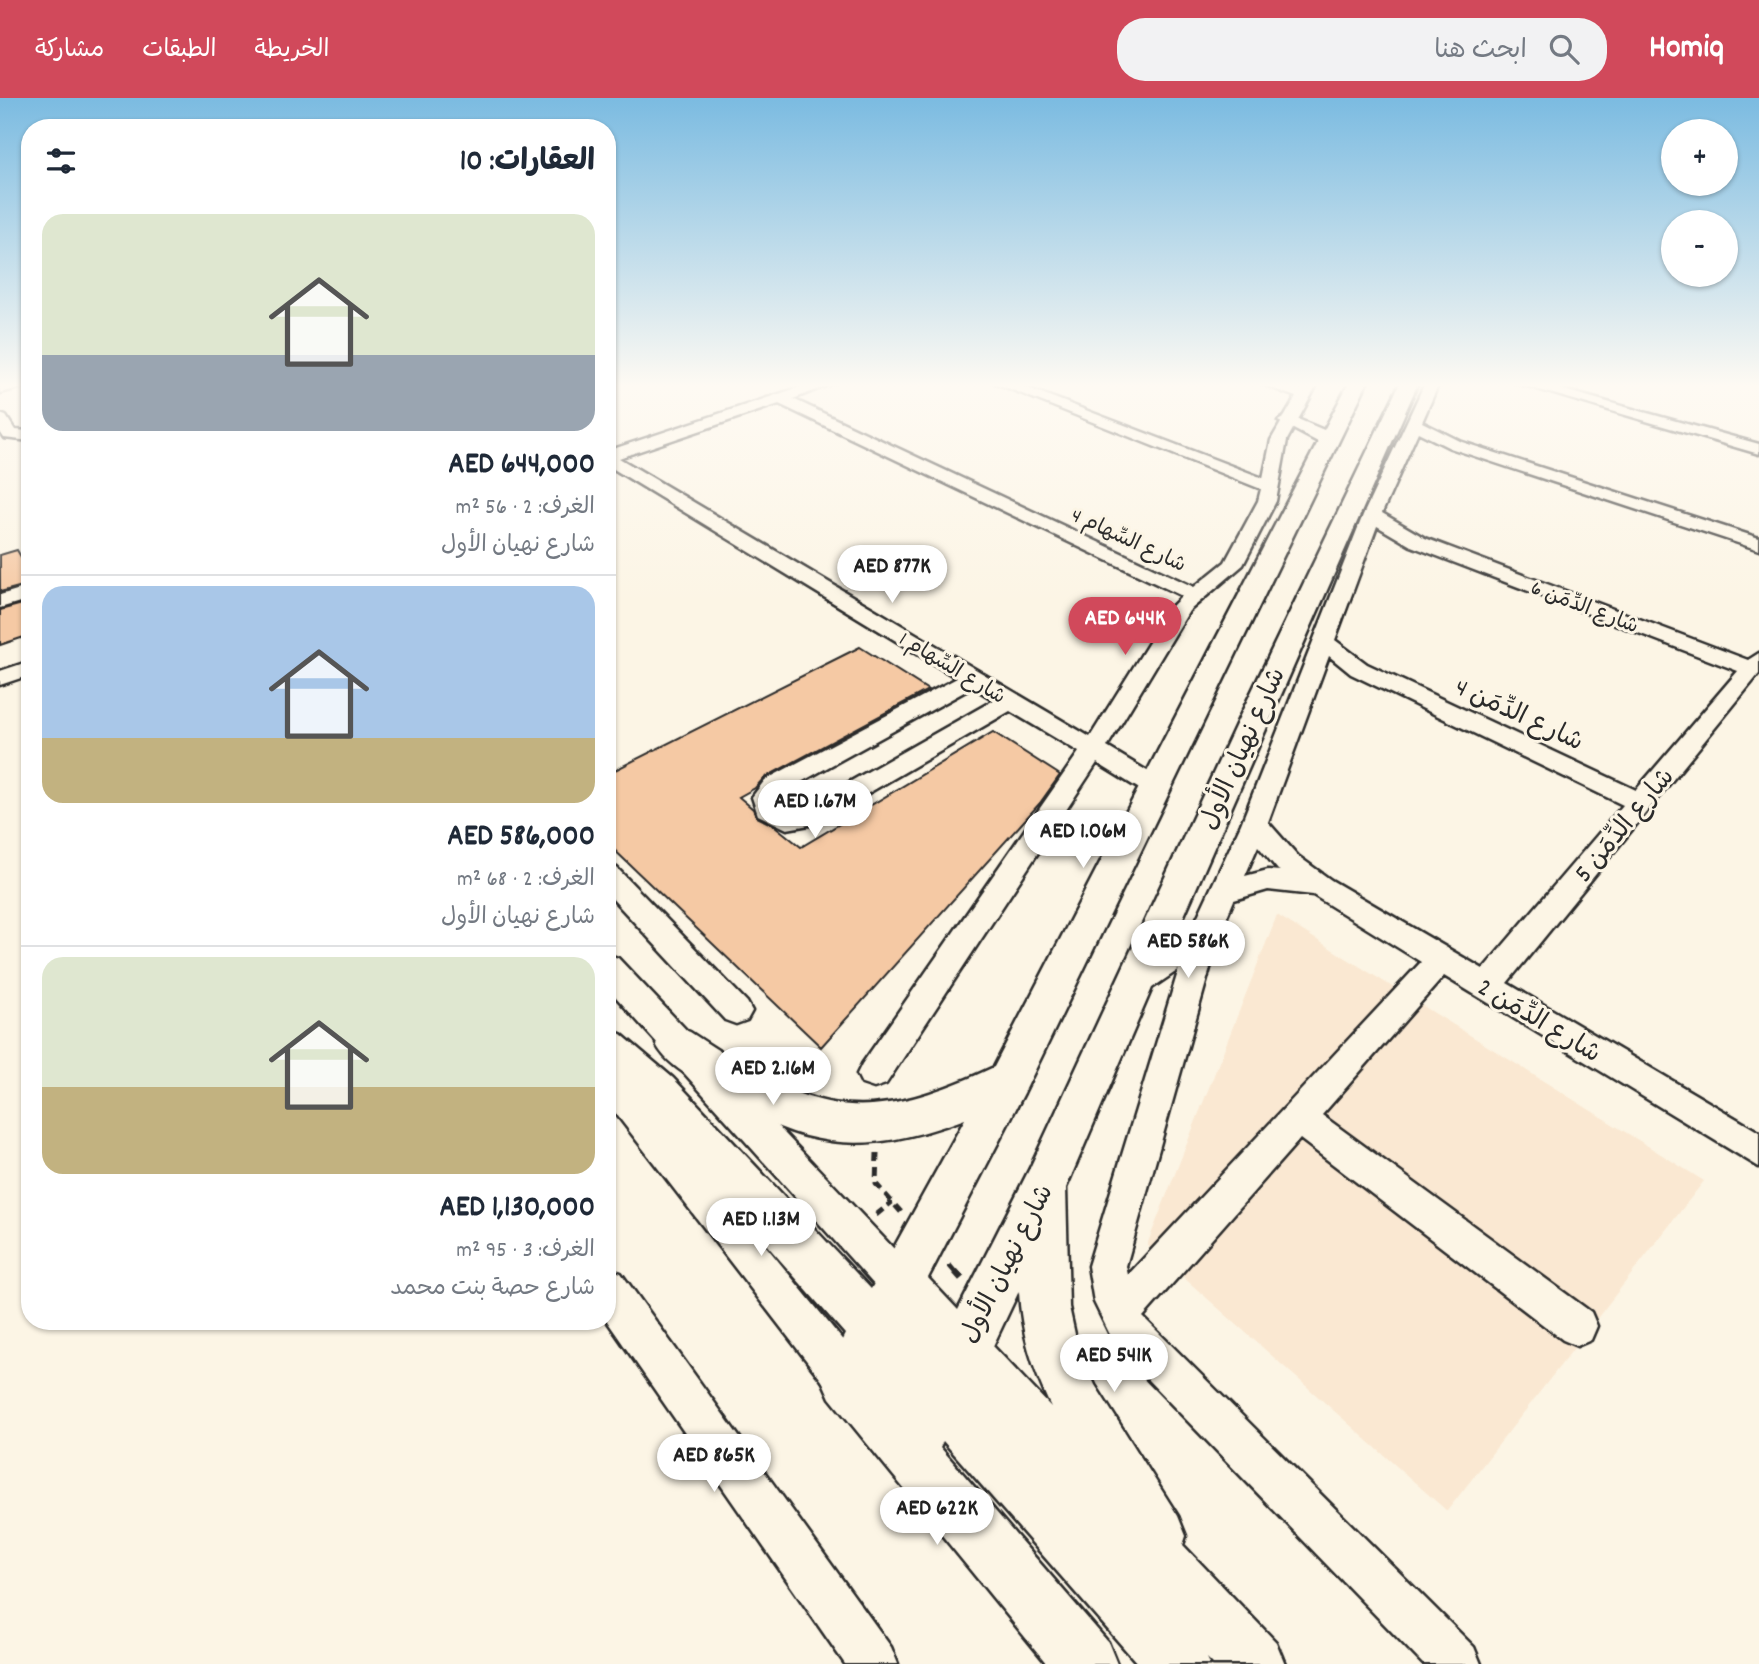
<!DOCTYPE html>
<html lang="ar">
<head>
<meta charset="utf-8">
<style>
  :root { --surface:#fff; --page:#f2f2f3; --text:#1f2937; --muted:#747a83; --line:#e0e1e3; --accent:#d1495b }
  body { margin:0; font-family:Dekko,"Playpen Sans Arabic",sans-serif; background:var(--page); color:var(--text); direction:rtl; height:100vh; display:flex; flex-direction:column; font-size:26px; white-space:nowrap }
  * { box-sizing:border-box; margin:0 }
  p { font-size:23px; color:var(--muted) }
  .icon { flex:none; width:38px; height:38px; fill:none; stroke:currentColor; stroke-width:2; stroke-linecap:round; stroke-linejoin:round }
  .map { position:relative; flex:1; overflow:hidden; direction:ltr }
  .side { position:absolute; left:21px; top:21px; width:595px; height:1211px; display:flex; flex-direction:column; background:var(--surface); border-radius:28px; box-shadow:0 2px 5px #0004; direction:rtl }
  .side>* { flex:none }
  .buttons { position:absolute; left:1661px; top:21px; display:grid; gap:14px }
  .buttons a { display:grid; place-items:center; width:77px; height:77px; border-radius:50%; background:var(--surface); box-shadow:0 2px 5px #0004; font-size:35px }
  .price { position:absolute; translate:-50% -60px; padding:0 16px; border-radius:24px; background:#fff; color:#222; font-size:23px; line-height:46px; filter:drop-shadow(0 2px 4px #0008) }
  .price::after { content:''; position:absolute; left:50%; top:42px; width:21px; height:16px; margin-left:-10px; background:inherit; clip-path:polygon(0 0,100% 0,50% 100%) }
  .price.active { background:var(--accent); color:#fff }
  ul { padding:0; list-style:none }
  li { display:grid; align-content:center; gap:14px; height:371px; padding:0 21px }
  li+li { border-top:2px solid var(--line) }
  li span { display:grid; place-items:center; height:217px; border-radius:21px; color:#555 }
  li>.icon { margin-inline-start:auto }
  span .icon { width:126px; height:126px; fill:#fffc; stroke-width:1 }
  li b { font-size:30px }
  h2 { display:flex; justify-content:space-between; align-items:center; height:84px; padding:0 21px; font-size:30px }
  header { display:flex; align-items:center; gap:42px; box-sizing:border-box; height:98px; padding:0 35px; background:var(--accent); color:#fff }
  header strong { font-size:33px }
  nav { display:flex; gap:38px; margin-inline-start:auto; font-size:24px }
  .search { width:490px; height:63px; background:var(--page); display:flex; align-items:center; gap:18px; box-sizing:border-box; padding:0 24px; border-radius:28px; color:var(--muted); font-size:26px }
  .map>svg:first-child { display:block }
  .built { fill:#fae8d2 }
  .building { fill:#f5c9a4; stroke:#2b2b2b; stroke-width:2 }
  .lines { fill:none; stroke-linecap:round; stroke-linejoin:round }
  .minor-casing { stroke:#2b2b2b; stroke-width:5 }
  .major-casing { stroke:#2b2b2b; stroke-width:5 }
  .path-far1 { stroke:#2b2b2b; stroke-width:5; stroke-dasharray:9 6; stroke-linecap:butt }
  .path { stroke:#2b2b2b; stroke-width:7; stroke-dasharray:10 8; stroke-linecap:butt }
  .minor { fill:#fcf5e5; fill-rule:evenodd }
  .major { fill:#fcf5e5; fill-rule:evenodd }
  .labels { text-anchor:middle; stroke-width:6; stroke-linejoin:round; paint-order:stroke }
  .far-street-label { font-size:21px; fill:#2b2b2b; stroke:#fcf5e5 }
  .street-label { font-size:26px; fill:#2b2b2b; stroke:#fcf5e5 }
</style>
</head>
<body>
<header>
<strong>Homiq</strong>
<div class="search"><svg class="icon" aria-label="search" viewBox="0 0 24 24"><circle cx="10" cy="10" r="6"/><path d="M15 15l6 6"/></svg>ابحث هنا</div>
<nav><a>الخريطة</a><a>الطبقات</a><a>مشاركة</a></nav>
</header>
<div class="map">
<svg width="1759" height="1566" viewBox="0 0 1759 1566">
  <rect width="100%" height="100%" fill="#fcf5e5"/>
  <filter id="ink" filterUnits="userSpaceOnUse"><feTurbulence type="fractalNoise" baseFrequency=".0143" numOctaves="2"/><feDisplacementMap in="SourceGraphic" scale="14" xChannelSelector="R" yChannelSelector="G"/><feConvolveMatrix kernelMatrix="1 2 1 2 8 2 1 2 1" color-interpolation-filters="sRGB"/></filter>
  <g filter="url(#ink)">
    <!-- built -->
    <path class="built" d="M1277,817L1704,1083L1447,1413L1147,1147Z"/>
    <!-- building -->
    <path class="building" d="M17,452L30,474V486L0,494V457Z
      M30,504V537L0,547V512Z
      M860,549L928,592L764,680L755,690L739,699L753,711L757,719L775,728L801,749L993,634L1060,677L1040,705L821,949L607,745V676Z"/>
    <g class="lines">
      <defs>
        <path id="minor" d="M29,285L27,288L0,295V286Z
          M812,285H834L793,301L1194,489L1225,464L1258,403L1261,391L995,285H1015L1263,380L1271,342L1296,299L1259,285H1281L1300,291L1304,285H1318L1287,342L1276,403L1243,467L1189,513L1107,649L1164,683L1168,689L1164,695L1155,697L1146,695L1097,665L886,986L874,990L862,986L857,976L862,966L1079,654L1010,613L815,726L787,731L758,717L752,699L765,682L957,580L607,367V353ZM779,306L1182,498L1171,509L1090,639L619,360ZM973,589L994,602L800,712L791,713L779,706L778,700L783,694Z
          M1425,285H1439L1422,324L1462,344L1759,440V452L1450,350L1418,334L1382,415L1425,440L1748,562L1759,555V576L1507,885L1759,1034V1069L1444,878L1322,1017L1591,1214L1597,1228L1591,1242L1577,1248L1563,1242L1300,1041L1143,1219L1474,1549L1481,1566H1423L1116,1249L1094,1204L1088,1168L1190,835L1241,726L1363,417ZM1377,428L1411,448L1738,573L1636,692L1367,566L1335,542ZM1329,558L1351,576L1623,707L1483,871L1331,782L1298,758L1268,724ZM1258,748L1278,772L1280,773L1268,772L1245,778ZM1268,792L1313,797L1421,864L1128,1177L1126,1168L1220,835L1234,802Z
          M1516,285H1539L1759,346V356Z
          M0,316L6,318L15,332L30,333V343L4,340L0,334Z
          M30,488V501L0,510V497Z
          M30,563V577L0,587V573Z
          M607,767L617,770L747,904L752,913L747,922L736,926L725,922L607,795Z
          M607,856L618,860L914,1172L919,1186L914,1200L900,1205L886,1200L607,889Z
          M607,964L619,968L863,1267L869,1282L863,1297L848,1303L833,1297L607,1004Z
          M607,1170L621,1175L891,1549L898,1566H845L607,1223Z"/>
        <path id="major" d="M1349,285H1367L1024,995L928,1180L958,1212L1030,1070L1238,622L1400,285H1418L1176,836L1205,821L1218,825L1223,835L1218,845L1152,890L1066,1090L1069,1209L1078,1250L1095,1287L1178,1418L1186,1438L1183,1447L1276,1544L1285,1566H1213L1207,1560L1210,1566H1138L943,1343L940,1349L1108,1544L1117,1566H1047L830,1300L822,1282L845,1236L643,1006L607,973V931L621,936L673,980L871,1191L965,1021C860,1060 802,1052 708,990C689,978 666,966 656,946L662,934L676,929L690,934C811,1014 857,1033 994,969L1318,344L1278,323L1288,317L1324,332ZM1019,1193C1021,1235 1033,1271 1051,1309L993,1248Z"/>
      </defs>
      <!-- minor casing -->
      <use href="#minor" class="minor-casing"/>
      <!-- major casing -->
      <use href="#major" class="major-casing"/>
      <!-- path-far1 -->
      <path class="path-far1" d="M877,1055L876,1086L901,1114
        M876,1117L892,1104
        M949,1167L956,1175"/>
      <!-- path -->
      <path class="path" d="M955,1173L962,1181"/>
      <!-- minor -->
      <use href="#minor" class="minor"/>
      <!-- major -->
      <use href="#major" class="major"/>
    </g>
  </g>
  <!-- sky -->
  <linearGradient id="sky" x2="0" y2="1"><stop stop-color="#7bbbe1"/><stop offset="0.57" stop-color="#fefaf3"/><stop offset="1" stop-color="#fefaf3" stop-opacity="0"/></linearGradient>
  <rect width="1759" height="504" fill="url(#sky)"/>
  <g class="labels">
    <!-- far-street labels -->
    <g class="far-street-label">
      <text transform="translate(1129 441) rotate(25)" y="7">شارع السِّهام 4</text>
      <text transform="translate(1585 508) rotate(21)" y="7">شارع الدِّمَن 6</text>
      <text transform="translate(953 569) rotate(31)" y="7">شارع السِّهام 1</text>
    </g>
    <!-- street labels -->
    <g class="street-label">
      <text transform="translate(1520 615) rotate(25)" y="9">شارع الدِّمَن 4</text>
      <text transform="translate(1241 650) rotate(-66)" y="9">شارع نهيان الأول</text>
      <text transform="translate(1623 726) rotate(-50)" y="9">شارع الدِّمَن 5</text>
      <text transform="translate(1540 921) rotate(31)" y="9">شارع الدِّمَن 2</text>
      <text transform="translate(1005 1165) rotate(-63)" y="9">شارع نهيان الأول</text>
    </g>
  </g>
</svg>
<div class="buttons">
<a>+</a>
<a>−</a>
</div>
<b class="price" style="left:892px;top:507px">AED 877K</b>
<b class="price active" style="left:1125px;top:559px">AED 644K</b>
<b class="price" style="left:815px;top:742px">AED 1.67M</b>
<b class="price" style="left:1083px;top:772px">AED 1.06M</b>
<b class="price" style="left:1188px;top:882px">AED 586K</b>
<b class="price" style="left:773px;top:1009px">AED 2.16M</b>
<b class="price" style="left:761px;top:1160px">AED 1.13M</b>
<b class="price" style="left:1114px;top:1296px">AED 541K</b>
<b class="price" style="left:714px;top:1396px">AED 865K</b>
<b class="price" style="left:937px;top:1449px">AED 622K</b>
<section class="side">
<h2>العقارات: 10<svg class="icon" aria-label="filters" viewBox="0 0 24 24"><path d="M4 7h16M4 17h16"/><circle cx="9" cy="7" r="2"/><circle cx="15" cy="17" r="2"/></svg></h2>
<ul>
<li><span style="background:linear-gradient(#dfe7d0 65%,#9aa5b1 0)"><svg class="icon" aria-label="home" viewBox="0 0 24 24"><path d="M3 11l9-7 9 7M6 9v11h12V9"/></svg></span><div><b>AED 644,000</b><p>الغرف: 2 · 56 m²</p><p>شارع نهيان الأول</p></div></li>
<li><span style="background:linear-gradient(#a9c7e8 70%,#c2b280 0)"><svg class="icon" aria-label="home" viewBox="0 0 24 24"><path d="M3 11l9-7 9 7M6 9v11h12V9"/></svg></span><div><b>AED 586,000</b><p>الغرف: 2 · 68 m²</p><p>شارع نهيان الأول</p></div></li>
<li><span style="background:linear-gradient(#dfe7d0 60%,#c2b280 0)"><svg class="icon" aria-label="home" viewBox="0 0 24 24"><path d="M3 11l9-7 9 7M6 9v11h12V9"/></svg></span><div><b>AED 1,130,000</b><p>الغرف: 3 · 95 m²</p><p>شارع حصة بنت محمد</p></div></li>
</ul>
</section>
</div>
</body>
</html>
